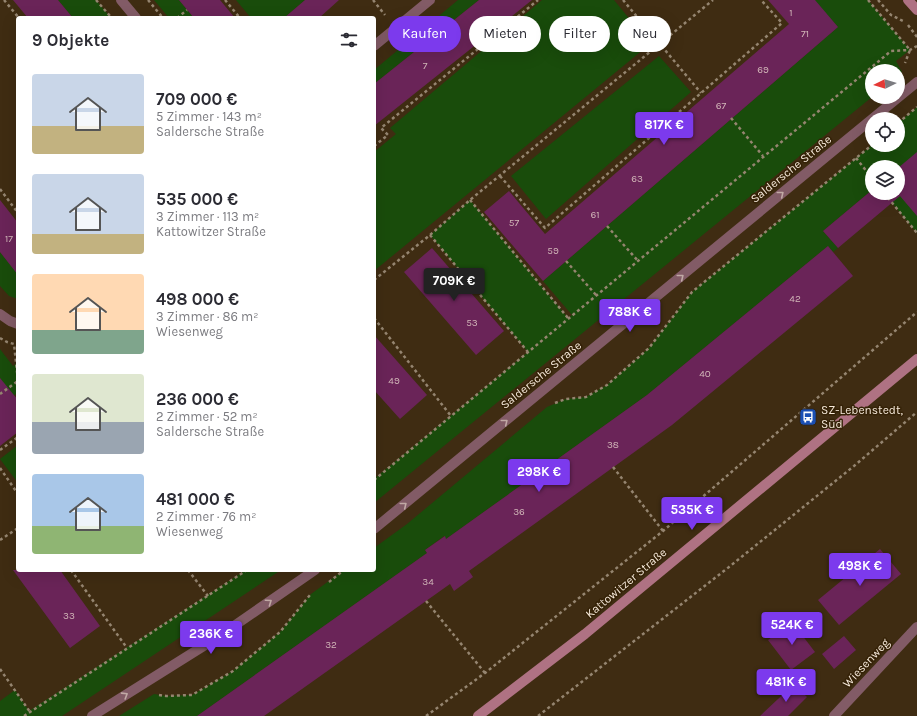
<!DOCTYPE html>
<html lang="de">
<head>
<meta charset="utf-8">
<style>
  :root { --surface:#fff; --page:#f7f7f7; --text:#2b2b33; --muted:#7c7c81; --accent:#7c3aed }
  body { margin:0; font-family:Karla,sans-serif; background:var(--page); color:var(--text); height:100vh; display:flex; flex-direction:column; font-size:15px; white-space:nowrap }
  * { box-sizing:border-box; margin:0 }
  p { font-size:13px; color:var(--muted) }
  .icon { flex:none; width:22px; height:22px; fill:none; stroke:currentColor; stroke-width:2; stroke-linecap:round; stroke-linejoin:round }
  .map { position:relative; flex:1; overflow:hidden }
  .drawer { position:absolute; left:16px; top:16px; width:360px; height:556px; display:flex; flex-direction:column; background:var(--surface); border-radius:4px; box-shadow:0 4px 16px #0002 }
  .drawer>* { flex:none }
  .hud { position:absolute; left:388px; top:16px; width:380px; height:36px; display:flex; gap:8px }
  .needle { width:26px; rotate:265deg }
  .fabs { position:absolute; left:865px; top:64px; display:grid; gap:8px }
  .fabs a { display:grid; place-items:center; width:40px; height:40px; border-radius:50%; background:var(--surface); box-shadow:0 4px 16px #0002; font-size:20px }
  .price { position:absolute; translate:-50% -34px; padding:0 9px; border-radius:4px; background:var(--accent); color:#fff; font-size:13px; line-height:26px; filter:drop-shadow(0 1px 2px #0008) }
  .price::after { content:''; position:absolute; left:50%; top:24px; width:12px; height:9px; margin-left:-6px; background:inherit; clip-path:polygon(0 0,100% 0,50% 100%) }
  .price.active { background:#222; color:#fff }
  ul { padding:0; list-style:none }
  li { display:flex; align-items:center; gap:12px; height:100px; padding:0 16px }
  li span { display:grid; place-items:center; flex:none; width:112px; height:80px; border-radius:4px; color:#555 }
  li>.icon { margin-inline-start:auto }
  span .icon { width:48px; height:48px; fill:#fffc; stroke-width:1 }
  li b { font-size:17px }
  h2 { display:flex; justify-content:space-between; align-items:center; height:48px; padding:0 16px; font-size:17px }
  .tag { padding:0 14px; border-radius:18px; background:var(--surface); box-shadow:0 4px 16px #0002; font-size:14px; line-height:36px }
  .tag.active { background:var(--accent); color:#fff }
  .map>svg:first-child { display:block }
  .green { fill:#194c0b }
  .building { fill:#6a2458 }
  .lines { fill:none; stroke-linecap:round; stroke-linejoin:round }
  .path { stroke:#958570; stroke-width:2.5; stroke-dasharray:3 3; stroke-linecap:butt }
  .street { stroke:#825b66; stroke-width:10 }
  .secondary { stroke:#af7283; stroke-width:10 }
  .oneway { stroke:#c1a9a5 }
  .labels { text-anchor:middle; stroke-width:3; stroke-linejoin:round; paint-order:stroke }
  .number-label { font-size:10px; fill:#d2b7b9 }
  .street-label { font-size:12px; fill:#f5e8d9; stroke:#352207 }
  .poi-label { font-size:12px; fill:#f5e8d9; stroke:#352207; text-anchor:start }
</style>
</head>
<body>
<div class="map">
<svg width="917" height="716" viewBox="0 0 917 716">
  <rect width="100%" height="100%" fill="#3f2c12"/>
  <!-- green -->
  <path class="green" d="M58,0H96L111,18H73Z
    M154,0H179L194,18H169Z
    M236,0H305L284,18H251Z
    M458,0H479L374,84V70Z
    M542,0H614L650,44L374,271V152L396,134L390,128Z
    M814,0H868L910,50L896,61L902,72L898,75V71H872V97L374,503V479L528,352L430,235L470,200L568,318L572,315L543,281L838,27Z
    M659,56L691,92L546,219L511,176Z
    M917,107V233L884,193H898V167H872V190L823,231L838,248L833,252L828,246L647,395L446,539L444,536L425,550L427,553L197,716H119L154,694L166,696L192,695L233,671L280,632L311,594L344,570H374V548L407,524L547,407L566,399L586,397L607,385L649,348L692,292L872,145H898V123Z
    M0,252L13,268L18,265V299L9,296L0,286Z
    M0,349L13,366L18,362V392L11,398L0,378Z
    M18,445V483L0,459Z
    M246,570H281L62,716H0V701L15,690L29,711Z"/>
  <!-- building -->
  <path class="building" d="M13,0H58L73,18H28Z
    M179,0H220L235,18H194Z
    M305,0H339L319,18H284Z
    M479,0H532L374,126V84Z
    M768,0H815L838,27L543,281L484,212L509,191L545,234L789,24Z
    M917,152V216L900,196L838,248L823,231L872,190V193H898V168Z
    M0,200L18,223V275L0,252Z
    M828,246L853,276L672,425L469,571L473,577L454,591L450,584L264,716H197L427,553L425,550L445,536L446,539L647,395Z
    M432,248L504,331L476,355L404,272Z
    M374,335L427,395L400,419L374,390Z
    M0,378L18,400V432L0,446Z
    M880,549L901,574L839,625L818,600Z
    M13,570H60L100,626L70,648Z
    M792,622L815,652L791,670L768,640Z
    M844,636L856,650L834,669L822,654Z
    M794,684L807,697L788,716H760Z"/>
  <g class="lines">
    <!-- path -->
    <path class="path" d="M4,0L19,18
      M96,0L110,16
      M148,0L163,18
      M225,0L240,18
      M373,0L385,15
      M623,0L701,93
      M868,0L910,50L905,63
      M878,0L891,15L903,21
      M177,18L187,10
      M908,25L917,37
      M731,118L763,156
      M898,123L917,107
      M374,146L388,135L381,128L538,0
      M856,158L872,178
      M500,176L545,228L782,23L761,0
      M0,189L18,213
      M884,193L917,233
      M470,200L568,318
      M607,226L638,261
      M430,235L528,352
      M566,261L596,295
      M374,280L430,235L470,200L713,0
      M374,318L451,416
      M0,338L7,342L14,344L18,381L0,394
      M555,403L566,399L586,397L607,385L649,348L692,292L872,145
      M0,450L18,437
      M613,467L663,531
      M0,468L18,494
      M374,480L891,51L910,50L917,46
      M0,540L18,528
      M71,570L127,648
      M188,570L208,596
      M329,582L344,570
      M426,601L485,673
      M0,669L30,712
      M159,695L166,696L192,695L233,671L280,632L310,595
      M24,716L247,570
      M426,716L485,673L663,531L917,312
      M538,716L729,567L854,466L917,412"/>
    <!-- street -->
    <path class="street" d="M121,0L136,18
      M374,46L430,0
      M872,119L917,82
      M0,314L10,321L18,324
      M374,529L872,119
      M92,716L218,637L315,570
      M834,716L917,627"/>
    <!-- secondary -->
    <path class="secondary" d="M908,0L917,10
      M478,716L585,634L917,359"/>
  </g>
  <!-- one-way arrows -->
  <defs><path id="oneway-chevron" d="M-2-3.5L2.5 0L-2 3.5" fill="none" stroke-width="1.6" stroke-linecap="round" stroke-linejoin="round"/></defs>
  <g class="oneway">
    <use href="#oneway-chevron" transform="translate(781 194) rotate(-39)"/>
    <use href="#oneway-chevron" transform="translate(681 277) rotate(-39)"/>
    <use href="#oneway-chevron" transform="translate(505 422) rotate(-39)"/>
    <use href="#oneway-chevron" transform="translate(404 505) rotate(-39)"/>
    <use href="#oneway-chevron" transform="translate(269 602) rotate(-35)"/>
    <use href="#oneway-chevron" transform="translate(125 695) rotate(-32)"/>
  </g>
  <!-- icons -->
  <defs>
    <symbol id="bus-square" viewBox="-11 -11 22 22"><rect x="-9" y="-9" width="18" height="18" rx="4" fill="#1a4fb4" stroke="#352207"/><path d="M-5-6H5V4H4V6H2V4H-2V6H-4V4H-5ZM-3.5-4V0h7V-4ZM-3.5 1.2v1.5H-2V1.2ZM2 1.2v1.5H3.5V1.2Z" fill="#fff"/></symbol>
  </defs>
  <g fill-rule="evenodd">
    <use href="#bus-square" x="798" y="407" width="20" height="20"/>
  </g>
  <g class="labels">
    <!-- number labels -->
    <g class="number-label">
      <text x="791" y="16">1</text>
      <text x="805" y="37">71</text>
      <text x="425" y="69">7</text>
      <text x="763" y="73">69</text>
      <text x="721" y="109">67</text>
      <text x="637" y="182">63</text>
      <text x="595" y="218">61</text>
      <text x="514" y="226">57</text>
      <text x="9" y="242">17</text>
      <text x="553" y="254">59</text>
      <text x="795" y="302">42</text>
      <text x="472" y="326">53</text>
      <text x="705" y="377">40</text>
      <text x="394" y="384">49</text>
      <text x="613" y="448">38</text>
      <text x="519" y="515">36</text>
      <text x="428" y="585">34</text>
      <text x="69" y="619">33</text>
      <text x="331" y="648">32</text>
    </g>
    <!-- street labels -->
    <g class="street-label">
      <text transform="translate(791 169) rotate(-39)" y="4">Saldersche Straße</text>
      <text transform="translate(541 375) rotate(-39)" y="4">Saldersche Straße</text>
      <text transform="translate(626 583) rotate(-40)" y="4">Kattowitzer Straße</text>
      <text transform="translate(866 663) rotate(-47)" y="4">Wiesenweg</text>
    </g>
    <!-- poi labels -->
    <g class="poi-label">
      <text x="821" y="414">SZ-Lebenstedt,<tspan x="821" dy="14">Süd</tspan></text>
    </g>
  </g>
</svg>
<div class="fabs">
<a><svg class="needle" viewBox="-14 -14 28 28"><path d="M0-13l5 13h-10z" fill="#e53935"/><path d="M0 13l5-13h-10z" fill="#7c7c81"/></svg></a>
<a><svg class="icon" aria-label="locate" viewBox="0 0 24 24"><circle cx="12" cy="12" r="6"/><path d="M12 2v4M12 18v4M2 12h4M18 12h4"/></svg></a>
<a><svg class="icon" aria-label="layers" viewBox="0 0 24 24"><path d="M12 4l9 5-9 5-9-5zM3 14l9 5 9-5"/></svg></a>
</div>
<b class="price" style="left:664px;top:146px">817K €</b>
<b class="price active" style="left:454px;top:302px">709K €</b>
<b class="price" style="left:630px;top:333px">788K €</b>
<b class="price" style="left:539px;top:493px">298K €</b>
<b class="price" style="left:692px;top:531px">535K €</b>
<b class="price" style="left:860px;top:587px">498K €</b>
<b class="price" style="left:792px;top:646px">524K €</b>
<b class="price" style="left:211px;top:655px">236K €</b>
<b class="price" style="left:786px;top:703px">481K €</b>
<div class="hud">
<a class="tag active">Kaufen</a>
<a class="tag">Mieten</a>
<a class="tag">Filter</a>
<a class="tag">Neu</a>
</div>
<section class="drawer">
<h2>9 Objekte<svg class="icon" aria-label="filters" viewBox="0 0 24 24"><path d="M4 7h16M4 17h16"/><circle cx="9" cy="7" r="2"/><circle cx="15" cy="17" r="2"/></svg></h2>
<ul>
<li><span style="background:linear-gradient(#c9d6e8 65%,#c2b280 0)"><svg class="icon" aria-label="home" viewBox="0 0 24 24"><path d="M3 11l9-7 9 7M6 9v11h12V9"/></svg></span><div><b>709 000 €</b><p>5 Zimmer · 143 m²</p><p>Saldersche Straße</p></div></li>
<li><span style="background:linear-gradient(#c9d6e8 75%,#c2b280 0)"><svg class="icon" aria-label="home" viewBox="0 0 24 24"><path d="M3 11l9-7 9 7M6 9v11h12V9"/></svg></span><div><b>535 000 €</b><p>3 Zimmer · 113 m²</p><p>Kattowitzer Straße</p></div></li>
<li><span style="background:linear-gradient(#ffd9b3 70%,#7fa58c 0)"><svg class="icon" aria-label="home" viewBox="0 0 24 24"><path d="M3 11l9-7 9 7M6 9v11h12V9"/></svg></span><div><b>498 000 €</b><p>3 Zimmer · 86 m²</p><p>Wiesenweg</p></div></li>
<li><span style="background:linear-gradient(#dfe7d0 60%,#9aa5b1 0)"><svg class="icon" aria-label="home" viewBox="0 0 24 24"><path d="M3 11l9-7 9 7M6 9v11h12V9"/></svg></span><div><b>236 000 €</b><p>2 Zimmer · 52 m²</p><p>Saldersche Straße</p></div></li>
<li><span style="background:linear-gradient(#a9c7e8 65%,#8fb573 0)"><svg class="icon" aria-label="home" viewBox="0 0 24 24"><path d="M3 11l9-7 9 7M6 9v11h12V9"/></svg></span><div><b>481 000 €</b><p>2 Zimmer · 76 m²</p><p>Wiesenweg</p></div></li>
</ul>
</section>
</div>
</body>
</html>
